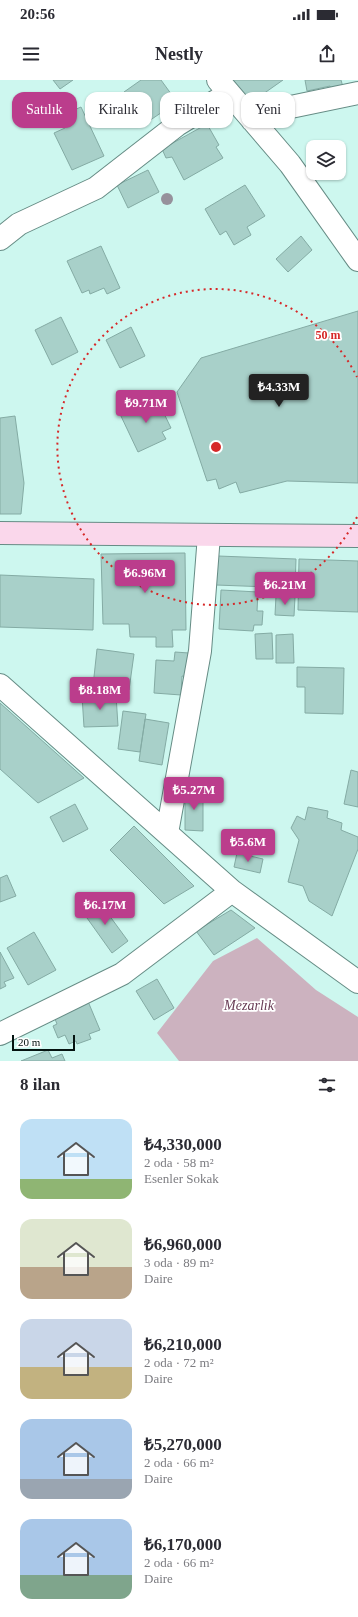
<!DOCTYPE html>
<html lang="tr">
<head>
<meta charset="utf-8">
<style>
  :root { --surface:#fff; --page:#f7f7f7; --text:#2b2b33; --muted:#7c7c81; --accent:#bb3d8c }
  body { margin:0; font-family:"Times New Roman",serif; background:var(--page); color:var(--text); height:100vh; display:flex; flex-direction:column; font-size:15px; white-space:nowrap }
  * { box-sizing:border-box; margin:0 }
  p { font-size:13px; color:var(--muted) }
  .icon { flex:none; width:22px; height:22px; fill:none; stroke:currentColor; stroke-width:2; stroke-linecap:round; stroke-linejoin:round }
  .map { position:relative; height:981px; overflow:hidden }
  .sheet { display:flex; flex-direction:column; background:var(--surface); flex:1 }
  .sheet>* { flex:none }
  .hud { position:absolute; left:12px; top:12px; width:334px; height:36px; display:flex; gap:8px }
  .buttons { position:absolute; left:306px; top:60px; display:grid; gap:8px }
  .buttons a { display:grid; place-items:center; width:40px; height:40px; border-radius:8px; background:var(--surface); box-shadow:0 1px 3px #0004; font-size:20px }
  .scale { position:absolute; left:12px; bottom:10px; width:63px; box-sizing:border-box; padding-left:4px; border:2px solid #041310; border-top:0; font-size:11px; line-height:14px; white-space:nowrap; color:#041310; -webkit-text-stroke:3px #fff; paint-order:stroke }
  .price { position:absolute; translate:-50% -34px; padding:0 9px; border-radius:4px; background:var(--accent); color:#fff; font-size:13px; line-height:26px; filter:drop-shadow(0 1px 2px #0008) }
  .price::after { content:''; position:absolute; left:50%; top:24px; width:12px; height:9px; margin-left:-6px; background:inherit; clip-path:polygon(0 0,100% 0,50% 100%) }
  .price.active { background:#222; color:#fff }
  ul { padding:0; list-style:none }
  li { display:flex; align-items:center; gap:12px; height:100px; padding:0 20px }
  li span { display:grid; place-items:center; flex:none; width:112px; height:80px; border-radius:12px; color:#555 }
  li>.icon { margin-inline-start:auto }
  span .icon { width:48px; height:48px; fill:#fffc; stroke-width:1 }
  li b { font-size:17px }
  h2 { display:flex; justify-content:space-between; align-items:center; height:48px; padding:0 20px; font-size:17px }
  .chip { padding:0 14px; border-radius:12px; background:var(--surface); box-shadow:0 1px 3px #0004; font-size:14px; line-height:36px }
  .chip.active { background:var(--accent); color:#fff }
  .status { display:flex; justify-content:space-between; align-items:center; height:28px; padding:0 20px; background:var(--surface); direction:ltr }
  .status svg { height:11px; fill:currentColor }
  header { display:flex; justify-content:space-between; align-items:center; height:52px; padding:0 20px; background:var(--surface); font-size:18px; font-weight:800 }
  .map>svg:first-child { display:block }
  .green { fill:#ccb2bf }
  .building { fill:#a8d0c9; stroke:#84aba4 }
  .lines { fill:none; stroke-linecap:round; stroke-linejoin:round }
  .minor-casing { stroke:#668c85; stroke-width:24 }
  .secondary-casing { stroke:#668c85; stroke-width:24 }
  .minor { stroke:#fff; stroke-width:22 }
  .secondary { stroke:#fad7eb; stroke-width:22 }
  .tree { fill:#96919b }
  .ring { fill:none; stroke:#d62828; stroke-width:2; stroke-dasharray:2 4 }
  .labels { text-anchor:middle; stroke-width:3.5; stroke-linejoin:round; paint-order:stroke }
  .park-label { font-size:14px; font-style:italic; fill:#693d56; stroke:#fff }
  .centre { fill:#d62828; stroke:#fff; stroke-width:2 }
  .ring-label { font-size:12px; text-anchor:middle; font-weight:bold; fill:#d62828; stroke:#fff; stroke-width:3.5; stroke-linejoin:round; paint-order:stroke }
</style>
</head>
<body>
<div class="status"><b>20:56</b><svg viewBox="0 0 49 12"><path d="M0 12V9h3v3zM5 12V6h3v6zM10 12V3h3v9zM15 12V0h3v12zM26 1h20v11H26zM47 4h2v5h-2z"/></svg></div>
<header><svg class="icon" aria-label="menu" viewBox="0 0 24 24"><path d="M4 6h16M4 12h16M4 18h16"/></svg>Nestly<svg class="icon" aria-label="share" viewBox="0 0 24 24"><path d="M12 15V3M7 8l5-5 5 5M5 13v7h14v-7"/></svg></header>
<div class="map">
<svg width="358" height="981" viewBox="0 0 358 981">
  <rect width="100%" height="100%" fill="#cdf7ef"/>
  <!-- green -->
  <path class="green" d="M257,858L316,910L358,937V981H179L157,953L213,881Z"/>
  <!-- building -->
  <path class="building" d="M53,0H73L60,9Z
    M141,0H161L177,22L146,43L124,12Z
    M228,0H283L246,26Z
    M305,0H341L343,7L331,10L330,6L307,11Z
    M81,27L104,76L72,90L54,53L65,48L60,36Z
    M207,44L219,65L216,67L223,78L184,100L172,77L166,78L162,69Z
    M148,90L159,112L128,128L117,105Z
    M245,105L265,136L247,147L251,155L234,165L226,151L220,155L205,129Z
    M301,156L312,170L288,192L276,179Z
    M101,166L120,208L107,214L104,208L90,214L89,210L82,213L67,181Z
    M358,231V403L287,401L240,413L236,402L219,409L216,399L207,401L177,312L201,278Z
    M61,237L78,272L52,285L35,250Z
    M131,247L145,276L120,288L106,260Z
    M156,317L171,348L162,352L166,359L138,372L120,334Z
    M15,336L24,403L21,434H0V338Z
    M185,473L186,550H172L173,567H156V557H130L129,544H103L101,474Z
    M218,476L296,479L295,508L216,505Z
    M299,479L358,481V532L298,530Z
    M0,495L94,499L93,550L0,547Z
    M221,510L258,512L257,531H263L262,545H254L253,551L219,549Z
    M276,516L295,517L294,536L275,535Z
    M272,553L273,579H256L255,554Z
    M293,554L294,583H276V555Z
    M97,569L134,574L129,610L93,606Z
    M175,572L189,573L188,597L182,596L181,615L154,613L156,580L174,581Z
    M297,587L344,588L343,634L305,633V607H297Z
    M116,615L118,646L84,647L82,616Z
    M0,623L84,698L38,723L0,689Z
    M123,631L146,634L140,672L118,669Z
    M145,639L169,643L162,685L139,681Z
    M351,690L358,692V727L344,724Z
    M185,712H203V751L185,750Z
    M75,724L88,749L63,762L50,737Z
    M308,727L328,731L327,738L342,743L341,750L358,757V769L332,836L309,821L303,806L288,802L299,760L291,748L297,736L305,740Z
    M134,746L194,806L164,824L110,770Z
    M237,773L263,779L260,793L234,787Z
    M7,795L16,816L0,822V798Z
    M98,820L128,861L112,873L82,831Z
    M231,830L255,848L214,875L196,851Z
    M34,852L56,890L28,905L7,868Z
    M0,872L14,898L4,902L6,906L0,909Z
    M157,899L174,928L154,940L136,911Z
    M87,919L100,950L89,954L91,959L77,964L76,961L69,964L65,955L58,958L53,946L57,944L53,934Z
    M48,970L52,978L62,974L65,981H21Z"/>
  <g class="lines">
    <defs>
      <path id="minor" d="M218,0L290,84L358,180
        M252,40L281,29L358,13
        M0,159L19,144L96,108L177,45L229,13
        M0,605L232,811L358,902
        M167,753L200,571L209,455
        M0,954L122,894L232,811"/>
      <path id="secondary" d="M0,453L358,456"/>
    </defs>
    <!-- minor casing -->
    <use href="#minor" class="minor-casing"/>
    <!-- secondary casing -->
    <use href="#secondary" class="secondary-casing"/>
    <!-- minor -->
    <use href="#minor" class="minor"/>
    <!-- secondary -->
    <use href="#secondary" class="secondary"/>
  </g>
  <!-- trees -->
  <circle class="tree" cx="167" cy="119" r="6"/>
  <!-- distance rings -->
  <path class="ring" d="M357 437A158 158 0 1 1 357 297"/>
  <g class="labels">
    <!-- park labels -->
    <g class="park-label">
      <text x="249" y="930">Mezarlık</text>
    </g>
  </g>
  <circle cx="216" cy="367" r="6" class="centre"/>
  <g class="ring-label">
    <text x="328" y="259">50 m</text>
  </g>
</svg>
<div class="buttons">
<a><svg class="icon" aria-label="layers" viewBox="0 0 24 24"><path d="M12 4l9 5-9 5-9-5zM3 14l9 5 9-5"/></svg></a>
</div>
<div class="scale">20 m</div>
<b class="price active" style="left:279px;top:328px">₺4.33M</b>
<b class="price" style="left:146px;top:344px">₺9.71M</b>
<b class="price" style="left:145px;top:514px">₺6.96M</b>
<b class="price" style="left:285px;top:526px">₺6.21M</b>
<b class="price" style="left:100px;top:631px">₺8.18M</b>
<b class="price" style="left:194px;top:731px">₺5.27M</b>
<b class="price" style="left:248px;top:783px">₺5.6M</b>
<b class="price" style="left:105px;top:846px">₺6.17M</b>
<div class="hud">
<a class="chip active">Satılık</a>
<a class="chip">Kiralık</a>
<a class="chip">Filtreler</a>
<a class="chip">Yeni</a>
</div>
</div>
<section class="sheet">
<h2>8 ilan<svg class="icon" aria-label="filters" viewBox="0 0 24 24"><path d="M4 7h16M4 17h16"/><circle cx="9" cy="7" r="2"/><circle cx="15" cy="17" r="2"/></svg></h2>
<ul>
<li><span style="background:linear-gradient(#bfe0f5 75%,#8fb573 0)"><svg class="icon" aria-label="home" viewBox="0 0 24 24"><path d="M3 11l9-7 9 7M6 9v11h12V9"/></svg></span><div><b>₺4,330,000</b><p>2 oda · 58 m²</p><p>Esenler Sokak</p></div></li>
<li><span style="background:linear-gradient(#dfe7d0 60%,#b9a48a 0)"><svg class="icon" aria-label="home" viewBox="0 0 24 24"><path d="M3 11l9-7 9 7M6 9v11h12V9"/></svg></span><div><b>₺6,960,000</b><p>3 oda · 89 m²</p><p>Daire</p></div></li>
<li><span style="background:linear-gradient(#c9d6e8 60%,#c2b280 0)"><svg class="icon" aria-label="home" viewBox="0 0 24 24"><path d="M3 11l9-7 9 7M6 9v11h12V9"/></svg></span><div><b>₺6,210,000</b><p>2 oda · 72 m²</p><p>Daire</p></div></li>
<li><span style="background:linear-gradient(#a9c7e8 75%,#9aa5b1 0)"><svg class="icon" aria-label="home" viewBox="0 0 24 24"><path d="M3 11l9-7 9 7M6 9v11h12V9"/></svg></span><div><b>₺5,270,000</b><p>2 oda · 66 m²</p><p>Daire</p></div></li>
<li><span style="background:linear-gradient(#a9c7e8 70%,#7fa58c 0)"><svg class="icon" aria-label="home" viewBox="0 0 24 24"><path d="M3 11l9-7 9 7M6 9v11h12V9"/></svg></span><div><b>₺6,170,000</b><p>2 oda · 66 m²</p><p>Daire</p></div></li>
</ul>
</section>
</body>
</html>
